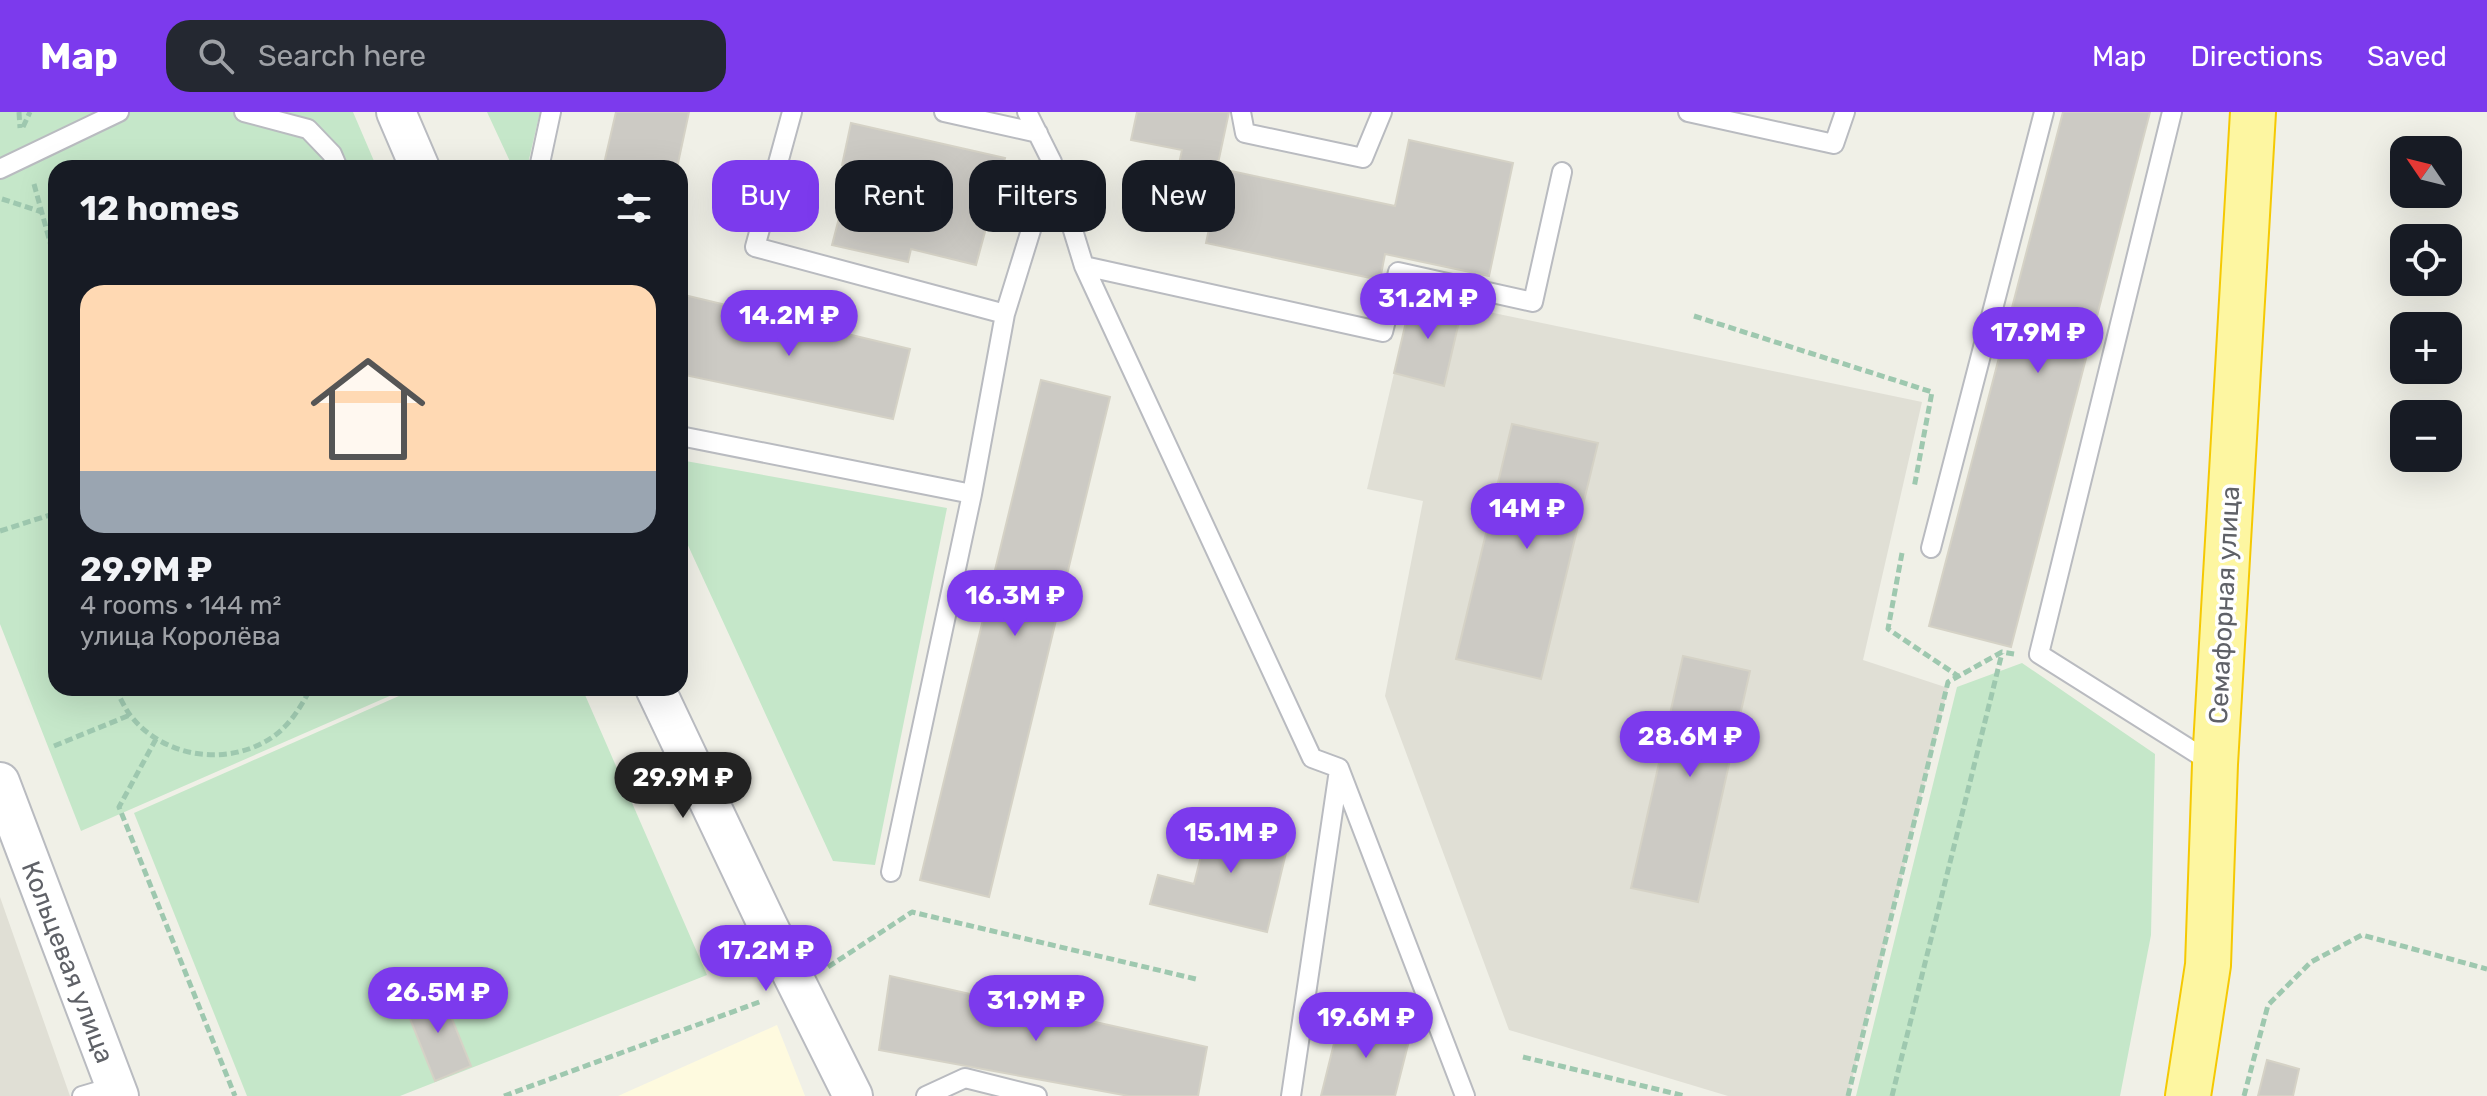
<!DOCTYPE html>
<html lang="en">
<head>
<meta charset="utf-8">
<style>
  :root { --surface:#171b24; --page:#242831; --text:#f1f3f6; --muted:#9ea1a6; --accent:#7c3aed }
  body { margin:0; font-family:Rubik,sans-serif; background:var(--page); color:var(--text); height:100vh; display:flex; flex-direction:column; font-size:30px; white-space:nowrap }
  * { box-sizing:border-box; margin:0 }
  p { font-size:26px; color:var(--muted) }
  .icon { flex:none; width:44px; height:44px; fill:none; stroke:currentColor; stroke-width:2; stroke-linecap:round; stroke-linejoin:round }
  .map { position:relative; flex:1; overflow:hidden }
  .drawer { position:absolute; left:48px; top:48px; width:640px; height:536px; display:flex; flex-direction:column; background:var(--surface); border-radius:24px; box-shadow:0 8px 32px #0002 }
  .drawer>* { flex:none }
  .banner { position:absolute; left:712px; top:48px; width:760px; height:72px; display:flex; gap:16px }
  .needle { width:52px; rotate:305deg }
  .tools { position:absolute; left:2390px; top:24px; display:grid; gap:16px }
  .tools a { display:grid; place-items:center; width:72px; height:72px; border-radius:16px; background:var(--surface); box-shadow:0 8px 32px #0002; font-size:40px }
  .price { position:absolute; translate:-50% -68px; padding:0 18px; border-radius:28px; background:var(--accent); color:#fff; font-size:26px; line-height:52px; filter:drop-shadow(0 2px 4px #0008) }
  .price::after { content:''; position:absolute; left:50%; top:48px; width:24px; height:18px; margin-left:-12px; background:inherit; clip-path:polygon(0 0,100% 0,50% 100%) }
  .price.current { background:#222; color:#fff }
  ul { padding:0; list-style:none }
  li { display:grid; align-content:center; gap:16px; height:424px; padding:0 32px }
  li span { display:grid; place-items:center; height:248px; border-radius:24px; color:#555 }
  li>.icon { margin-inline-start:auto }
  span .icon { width:144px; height:144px; fill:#fffc; stroke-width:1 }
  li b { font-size:34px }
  h2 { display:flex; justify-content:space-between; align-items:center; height:96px; padding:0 32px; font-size:34px }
  .tag { padding:0 28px; border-radius:24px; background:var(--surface); box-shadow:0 8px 32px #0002; font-size:28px; line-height:72px }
  .tag.current { background:var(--accent); color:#fff }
  header { display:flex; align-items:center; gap:48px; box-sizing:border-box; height:112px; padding:0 40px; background:var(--accent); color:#fff }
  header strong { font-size:38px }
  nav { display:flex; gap:44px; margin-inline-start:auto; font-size:28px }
  .search { width:560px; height:72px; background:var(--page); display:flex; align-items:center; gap:20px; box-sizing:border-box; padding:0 28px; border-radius:24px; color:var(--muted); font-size:30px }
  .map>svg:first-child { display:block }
  .commercial { fill:#fefadf }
  .education { fill:#e0dfd5 }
  .green { fill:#c5e7c9 }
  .building { fill:#cccac4; stroke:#d5d2c6; stroke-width:2 }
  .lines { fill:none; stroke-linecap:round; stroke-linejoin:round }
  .service-casing { stroke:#b9bbc0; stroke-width:22 }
  .minor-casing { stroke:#b9bbc0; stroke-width:42 }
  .trunk-casing { stroke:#f5c903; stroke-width:48 }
  .path { stroke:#9ec8af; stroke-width:5; stroke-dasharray:8 4; stroke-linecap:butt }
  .service { stroke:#fff; stroke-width:18 }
  .minor { stroke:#fff; stroke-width:38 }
  .trunk { stroke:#fdf6a1; stroke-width:44 }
  .labels { text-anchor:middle; stroke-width:7; stroke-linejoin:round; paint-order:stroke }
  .street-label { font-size:26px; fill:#5f6167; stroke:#fff }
</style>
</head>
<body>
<header>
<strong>Map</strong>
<div class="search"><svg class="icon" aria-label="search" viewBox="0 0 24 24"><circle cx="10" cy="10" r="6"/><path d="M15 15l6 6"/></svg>Search here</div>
<nav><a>Map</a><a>Directions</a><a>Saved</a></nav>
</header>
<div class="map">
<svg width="2487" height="984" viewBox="0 0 2487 984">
  <rect width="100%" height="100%" fill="#f0f0e7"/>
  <!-- commercial -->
  <path class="commercial" d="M777,913L805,984H618Z"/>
  <!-- education -->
  <path class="education" d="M1412,184L1922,290L1863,548L1948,576L1848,984H1728L1509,918L1385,584L1423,389L1367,377Z
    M0,785L70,984H0Z"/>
  <!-- green -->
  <path class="green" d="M0,0H353L377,56H56V576H408L81,719L0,512Z
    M487,0H540L527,56H513Z
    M680,348L947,396L875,753L833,749L680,416Z
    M2022,551L2155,642L2151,823L2120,984H1856L1957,575Z
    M417,576H582L707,863L400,984H247L134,701Z"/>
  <!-- building -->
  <path class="building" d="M616,0H689L677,56H603Z
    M1137,0H1229L1217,56L1395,94L1409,28L1513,51L1489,164L1385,142L1380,168L1206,131L1221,61L1179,52L1182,38L1131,28Z
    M2063,0H2150L2011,535L1929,514Z
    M851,11L1005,46L976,153L911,137L908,150L832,133L852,56L842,53Z
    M680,182L910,237L893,307L680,262Z
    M1412,184L1462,197L1444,274L1394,261Z
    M1041,268L1110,285L989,785L920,768Z
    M1512,312L1598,331L1541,567L1456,547Z
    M1683,544L1750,559L1698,790L1631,776Z
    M1212,700L1291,720L1267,820L1150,792L1158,763L1194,772Z
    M890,864L1207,935L1198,984H1129L879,938Z
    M440,877L471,954L435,969L404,892Z
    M1341,903L1411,921L1395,984H1321Z
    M2267,948L2299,957L2293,984H2258Z"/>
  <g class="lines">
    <defs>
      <path id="service" d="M244,0L308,17L332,42L338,56
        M792,0L755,135L1005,202
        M944,0L1038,21
        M1027,0L1052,50L1084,154L1312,646L1339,656L1465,984
        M1241,0L1245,21L1363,46L1382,0
        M1688,0L1834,32L1845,0
        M2172,0L2039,542L2212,651
        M539,56L551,0
        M0,57L119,0
        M1084,154L1383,220L1398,160L1533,190L1562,60
        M680,324L972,382
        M1931,436L2044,0
        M891,760L972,382L1005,202L1052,50
        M82,984L116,974
        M926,984L965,966L1037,984
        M1291,984L1339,658"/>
      <path id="minor" d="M396,0L420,56
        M655,576L768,814L853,984
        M0,670L119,984"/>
      <path id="trunk" d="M2188,984L2208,853L2215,652L2253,0"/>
    </defs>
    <!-- service casing -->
    <use href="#service" class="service-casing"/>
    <!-- minor casing -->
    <use href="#minor" class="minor-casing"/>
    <!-- trunk casing -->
    <use href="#trunk" class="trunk-casing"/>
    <!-- path -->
    <path class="path" d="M19,0L20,16
      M23,15L30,0
      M34,72L56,152
      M2,87L42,100
      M1694,204L1932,280L1914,376
      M0,419L56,401
      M1902,441L1888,517L1958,564
      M115,576C120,585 124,595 130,603C163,646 229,656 274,624C291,612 301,594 311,576
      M156,627L119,695L235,984
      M54,634L130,603
      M828,855L912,800L1196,867
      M1523,945L1685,984
      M504,984L762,889
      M1848,984L1948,570L2002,540L2014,542
      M1892,984L2002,541
      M2244,984L2268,893L2311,850L2362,823L2487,857"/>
    <!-- service -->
    <use href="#service" class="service"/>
    <!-- minor -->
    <use href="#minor" class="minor"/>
    <!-- trunk -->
    <use href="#trunk" class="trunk"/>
  </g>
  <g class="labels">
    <!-- street labels -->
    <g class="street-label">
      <text transform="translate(2224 493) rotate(-87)" y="9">Семафорная улица</text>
      <text transform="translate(68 850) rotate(69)" y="9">Кольцевая улица</text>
    </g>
  </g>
</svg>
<div class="tools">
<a><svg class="needle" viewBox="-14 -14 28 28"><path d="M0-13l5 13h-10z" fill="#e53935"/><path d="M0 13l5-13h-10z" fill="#9ea1a6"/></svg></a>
<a><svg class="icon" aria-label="locate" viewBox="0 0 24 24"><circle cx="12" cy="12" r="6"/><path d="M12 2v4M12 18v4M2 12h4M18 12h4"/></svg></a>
<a>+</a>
<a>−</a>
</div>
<b class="price" style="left:1428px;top:229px">31.2M ₽</b>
<b class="price" style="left:789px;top:246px">14.2M ₽</b>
<b class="price" style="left:2038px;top:263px">17.9M ₽</b>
<b class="price" style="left:1527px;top:439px">14M ₽</b>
<b class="price" style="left:1015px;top:526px">16.3M ₽</b>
<b class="price" style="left:1690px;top:667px">28.6M ₽</b>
<b class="price current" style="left:683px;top:708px">29.9M ₽</b>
<b class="price" style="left:1231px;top:763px">15.1M ₽</b>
<b class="price" style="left:766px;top:881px">17.2M ₽</b>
<b class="price" style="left:438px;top:923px">26.5M ₽</b>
<b class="price" style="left:1036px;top:931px">31.9M ₽</b>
<b class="price" style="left:1366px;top:948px">19.6M ₽</b>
<div class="banner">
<a class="tag current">Buy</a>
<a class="tag">Rent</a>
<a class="tag">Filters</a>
<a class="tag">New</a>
</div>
<section class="drawer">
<h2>12 homes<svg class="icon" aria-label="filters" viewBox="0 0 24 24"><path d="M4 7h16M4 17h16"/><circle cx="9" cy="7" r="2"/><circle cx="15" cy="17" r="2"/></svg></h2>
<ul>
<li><span style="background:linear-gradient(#ffd9b3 75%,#9aa5b1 0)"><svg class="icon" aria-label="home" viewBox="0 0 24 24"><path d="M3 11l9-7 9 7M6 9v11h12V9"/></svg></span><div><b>29.9M ₽</b><p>4 rooms · 144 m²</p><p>улица Королёва</p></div></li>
</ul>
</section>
</div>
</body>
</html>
